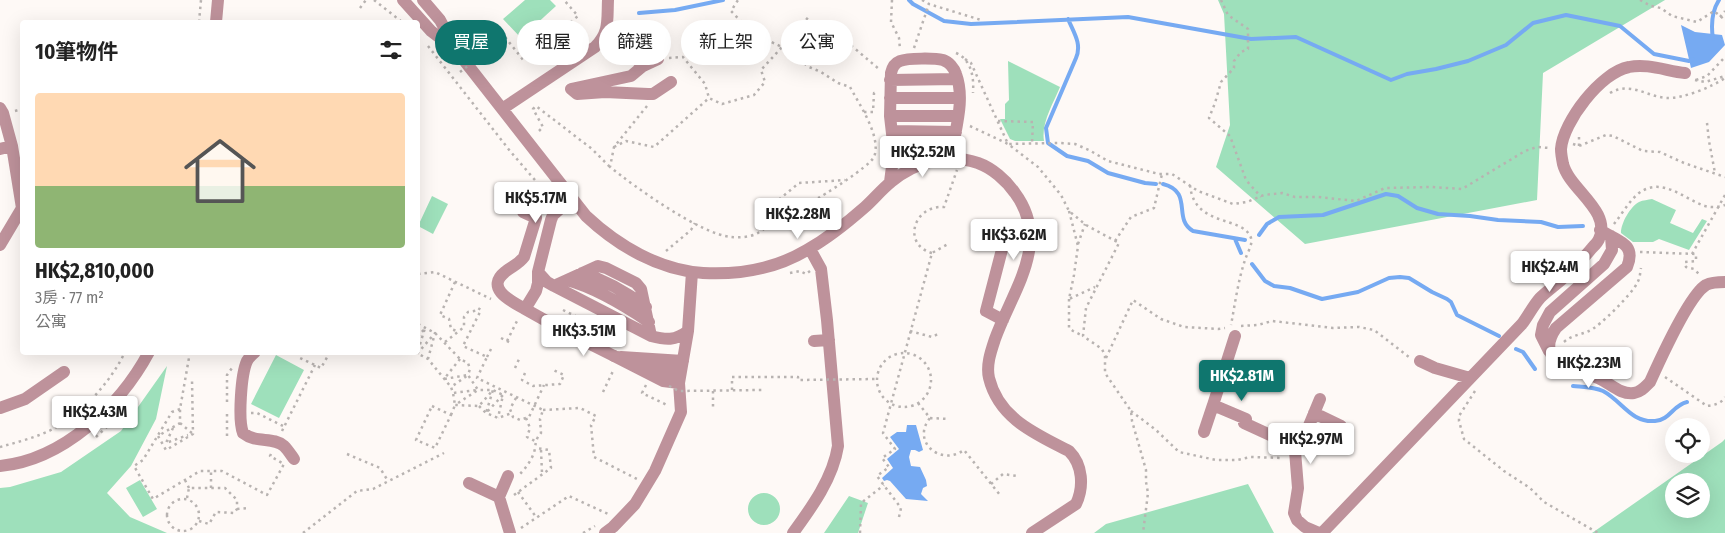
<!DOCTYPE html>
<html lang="zh-TW">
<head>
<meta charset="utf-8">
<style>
  :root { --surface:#fff; --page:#f2f2f2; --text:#222; --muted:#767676; --accent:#0f766e }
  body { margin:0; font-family:"Fira Sans Condensed","Noto Sans TC",sans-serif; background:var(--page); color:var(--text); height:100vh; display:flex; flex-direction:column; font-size:19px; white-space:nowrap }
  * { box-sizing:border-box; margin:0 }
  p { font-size:16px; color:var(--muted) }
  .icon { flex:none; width:28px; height:28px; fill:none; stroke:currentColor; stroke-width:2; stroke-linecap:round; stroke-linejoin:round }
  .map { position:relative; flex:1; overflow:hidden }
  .drawer { position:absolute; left:20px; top:20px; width:400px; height:335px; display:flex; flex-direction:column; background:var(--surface); border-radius:5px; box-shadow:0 5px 20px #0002 }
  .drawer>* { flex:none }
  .guide { position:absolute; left:435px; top:20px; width:475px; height:45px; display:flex; gap:10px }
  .controls { position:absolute; left:1665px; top:418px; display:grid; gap:10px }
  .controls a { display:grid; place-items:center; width:45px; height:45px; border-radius:50%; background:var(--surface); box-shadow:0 5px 20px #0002; font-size:25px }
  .price { position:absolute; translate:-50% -42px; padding:0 11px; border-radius:5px; background:#fff; color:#222; font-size:16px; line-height:32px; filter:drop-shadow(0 1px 2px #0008) }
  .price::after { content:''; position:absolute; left:50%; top:30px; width:15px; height:11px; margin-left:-8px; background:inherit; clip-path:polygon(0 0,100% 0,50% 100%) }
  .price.on { background:var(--accent); color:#fff }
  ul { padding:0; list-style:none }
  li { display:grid; align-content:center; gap:10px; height:265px; padding:0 15px }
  li span { display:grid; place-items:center; height:155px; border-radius:5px; color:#555 }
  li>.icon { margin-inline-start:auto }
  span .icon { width:90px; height:90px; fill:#fffc; stroke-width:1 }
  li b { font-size:21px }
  h2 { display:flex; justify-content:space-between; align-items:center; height:60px; padding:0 15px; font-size:21px }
  .tag { padding:0 18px; border-radius:22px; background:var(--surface); box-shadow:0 5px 20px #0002; font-size:18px; line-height:45px }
  .tag.on { background:var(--accent); color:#fff }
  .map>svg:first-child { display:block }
  .green { fill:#9ee0bb; fill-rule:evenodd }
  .water { fill:#76aaf2 }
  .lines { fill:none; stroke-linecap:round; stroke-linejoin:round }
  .stream { stroke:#76aaf2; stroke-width:4 }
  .path { stroke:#b8b3b1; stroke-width:2.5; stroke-dasharray:2.5 4; stroke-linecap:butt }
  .minor { stroke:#be929b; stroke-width:12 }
  .path-bridge { stroke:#b8b3b1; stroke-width:2.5; stroke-dasharray:2.5 4; stroke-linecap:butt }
  .minor-bridge { stroke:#be929b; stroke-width:12 }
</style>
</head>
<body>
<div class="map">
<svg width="1725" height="533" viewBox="0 0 1725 533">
  <rect width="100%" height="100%" fill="#fef9f6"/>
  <!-- green -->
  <path class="green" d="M525,0H550L556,6L521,38L503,19Z
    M1218,0H1665L1543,73L1537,200L1305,244L1216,167L1230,125L1224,14Z
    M1008,61L1060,87C1053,104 1041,123 1044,141H1015L1010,139L1000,119H1005V104L1009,100Z
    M432,196L448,204L433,234L418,226Z
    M1652,199L1676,210L1670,223L1693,233L1702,219L1707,221L1689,250L1659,239L1653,242H1633L1621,233C1621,223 1630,207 1639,202C1643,200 1648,200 1652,199Z
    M276,355L304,370L279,418L251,404Z
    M167,366L156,419L131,466L107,493L130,517L167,533H0V488L10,487L61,472L121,431Z
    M1725,439V533H1592L1722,442ZM1674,481H1701V509H1674Z
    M140,480L157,509L143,517L126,488Z
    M1248,484L1274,533H1094L1106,524Z
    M748 509a16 16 0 1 1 32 0a16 16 0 1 1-32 0Z
    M849,496L868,503L858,533H824Z"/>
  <!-- water -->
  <path class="water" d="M1681,25L1695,32L1722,35L1725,45L1709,62L1691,68Z
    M907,425H916L923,450L919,452L915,450H911L909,457L911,466L920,467L926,480L927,486L923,488L921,494L928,501L906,499L890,481L887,480L884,481L882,478L893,468L887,459L899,449L890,437L897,432H906Z"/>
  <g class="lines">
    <!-- stream -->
    <path class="stream" d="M909,0L913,4L944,21L971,24L1128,17L1251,39L1296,37L1391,80L1407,74L1436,69L1468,61L1506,45L1533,23L1566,15L1620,26L1654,54L1689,61L1693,59
      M639,13L675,10L723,0
      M1068,19C1074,33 1082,44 1076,58L1046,128L1048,143L1067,156L1088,161L1108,173L1145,183L1156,184
      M1713,39C1711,26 1712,11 1719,0
      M1163,184C1194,192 1172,219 1193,231L1245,240
      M1259,235L1267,224L1279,217L1323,215L1386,194L1398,196L1417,208L1438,214L1470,216L1498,220L1541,222L1558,227L1583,226
      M1235,239L1241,253
      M1252,264L1265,281L1274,286L1290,288L1322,299L1358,292L1389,278L1400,277L1409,278L1432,292L1447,299L1451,302L1457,315L1499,336
      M1516,349L1523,352L1535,369
      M1573,386C1583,387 1594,387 1603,391C1622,401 1631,423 1655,421C1670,420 1673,405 1687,402"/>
    <!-- path -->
    <path class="path" d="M374,0L402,22
      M892,0L891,22L899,38L900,49
      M922,0L929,4L981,20
      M1221,0L1228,15L1248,29V49L1241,52L1234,61V68L1221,82L1215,103L1209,118L1230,136L1246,180L1261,197
      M1640,0L1651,6L1661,8L1672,16L1697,22L1714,11L1725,20
      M360,8L366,0
      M1720,17L1725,11
      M806,18L842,47L847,42L879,69
      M199,22L201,0
      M500,41L505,37L524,61L578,16L564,0
      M428,46L510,151L553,201
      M784,48L786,46L793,51L814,26
      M914,48L929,4
      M956,53C972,60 974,78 973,93
      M669,58L683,57L705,84L709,98
      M965,59L971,63L1008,144L1060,143L1075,144L1089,150L1108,161L1159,174H1172L1198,191L1233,204L1247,202L1264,195L1282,193L1295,197H1318L1356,201L1385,188L1431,187L1462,189L1525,151L1537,147L1549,148
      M1695,80L1705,82L1725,76
      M1696,80L1707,76L1725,57
      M1610,93C1631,81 1647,97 1667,98C1682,99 1712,87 1725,78
      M647,106L614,147L610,167C635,187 700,234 731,237C739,238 751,237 758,233C767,228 774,218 784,212C793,206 803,205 813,201C823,196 870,166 874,157C882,137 859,104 850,87L838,83L821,72L809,67L782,47L752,33L731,11L738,0
      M15,111L22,109
      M864,112H873L874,93H878
      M998,121L1033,122L1032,143
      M1707,123L1709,141L1715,173
      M970,126L1008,144L1038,167L1061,195L1069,211L1086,225L1119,243L1086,308L1083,336L1102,349L1105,356V373L1131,411L1132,421L1146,470V482L1148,493L1143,533
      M539,131L543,127L533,109L536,106L592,149L610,167
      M1573,144L1579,146L1606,135L1613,136L1643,151L1660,152L1684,163L1725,177
      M1579,146V133
      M614,147L626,141L654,147L709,98L722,104L754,95L765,82L761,70L782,47
      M1190,185C1194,228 1243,215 1251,238C1253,245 1247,253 1245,260C1238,281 1235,304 1231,325
      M1069,211L1078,246L1074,275L1069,299L1095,287
      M769,223L776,202L799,183L845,180
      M1614,224C1622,214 1629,201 1639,193C1662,176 1684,199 1705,206C1712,208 1719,207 1725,205
      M1115,241L1131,217L1154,208L1162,174
      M1078,244L1085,224
      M666,251L691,230L695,223
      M1640,252L1696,254V261L1685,262L1686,267L1694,269L1700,275
      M932,253C902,245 913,205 944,207L957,170
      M1692,254L1725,195
      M790,273L800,271L806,274L810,271
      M418,274L435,272L491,299
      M455,282L440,315L449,319L451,329L457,331
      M1069,299V328L1073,331L1083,336
      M563,310L602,329L603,337
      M418,324L435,333L460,359L468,363L470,369L468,375L478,390H493L503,395V393
      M1241,326L1258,325L1272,321L1333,328L1359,327L1374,330L1409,357
      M910,331L932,337L940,333
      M418,337L425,328L417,354L435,333L428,359
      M501,338L511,343
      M507,341L518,319
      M445,342L464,327V317L468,312L474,311L478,308L481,310L463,346L487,357L477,378L543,410L540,419L541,433C536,439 536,441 535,448C534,457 526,468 520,474
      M1564,342C1572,335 1580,335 1589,331C1599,327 1633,293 1637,283C1640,279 1640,273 1641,268
      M190,352L180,409V423L158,436L166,450L193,434L192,380
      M298,352L300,358L321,368L330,352
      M415,352L428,359L451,387
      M877 380a27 27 0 1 1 54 0a27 27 0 1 1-54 0Z
      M487,357L491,349
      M1106,358L1133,300L1161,319L1184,327L1218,329L1225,328
      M460,359L444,379L468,375L451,387L453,393L478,390L455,405L479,406L493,390L486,413L503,395L498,418
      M515,368L520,357
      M525,373L522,380L533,386L560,384L564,375L551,369
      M1665,377L1707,406C1714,405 1721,404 1725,397
      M646,385L642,393L669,406
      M713,391V407
      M1475,391L1459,416V421L1464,439L1504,471L1530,488L1544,502L1598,533
      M603,392L614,369
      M516,398L510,409L513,417L520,420L529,417L544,385
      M227,402V375L232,368
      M918,403L930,418C911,441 940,467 964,450L1000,495
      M432,406L451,415L435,448L416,440Z
      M479,406L486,413L498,418L512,413
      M180,409L172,412L143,460L134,466L153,499L200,471H222L267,495L284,464L270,456L272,452
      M543,410L580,408L596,416L591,425L594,457L637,479
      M1131,411L1156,430L1179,452L1216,460H1237L1251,457L1283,458
      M251,413H257L285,427
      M451,415L455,405L453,393
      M526,418L530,428L527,437L535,441
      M930,418L949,419
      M180,423L193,434
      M173,428L166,443L188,435
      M282,431L315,365
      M227,436V410
      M96,437L109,425
      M0,447C18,442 38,437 55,428C82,414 112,380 125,352
      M541,450L542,473
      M347,454L380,468L388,481
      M185,480L189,488
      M991,484L1003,474L1017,476
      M211,488V471
      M518,492L536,517
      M514,495L551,468L549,450L536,448
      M187,498L189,488H225L237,500V509L234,513L216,512L209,524L199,521
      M167 515a16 16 0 1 1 32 0a16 16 0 1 1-32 0Z
      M237,509L249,508
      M899,517L901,508L877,476L889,467L882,458L895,449L883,433L932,253L948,244
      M521,528L569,496L608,514
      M303,533L357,491L373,489L444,453
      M583,533L595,526
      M860,533L861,503L884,485"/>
    <!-- minor -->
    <path class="minor" d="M403,0L431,31L452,47
      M423,0L440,20L456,50L586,216C618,246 659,270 703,273C740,275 775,269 807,250C828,238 848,222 865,207C874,199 882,189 891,182C915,162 947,153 978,163C992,168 1006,180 1015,193C1052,243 1012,291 995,339C991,351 986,365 989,378C999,419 1036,434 1069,451C1083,465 1084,487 1076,504L1032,533
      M216,22L218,0
      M607,31L643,66L631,76L571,89L577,94L605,92L648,94H653L671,82
      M643,66L658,59
      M890,80L957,79
      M890,98H959
      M0,108L3,113L12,146
      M502,109L595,47C610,32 607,20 608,0
      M890,116H958
      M892,131L956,132
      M893,143H952
      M0,149L12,146L22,208
      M890,182L894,151L890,116L891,73C892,68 895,63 900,61C908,58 935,58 943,60C949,62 954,68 956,74C966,101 954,132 951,159
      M523,212L536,218L524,257C518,265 512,266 505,272C484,289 513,302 525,309
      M1600,230C1617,241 1637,243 1627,267L1556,328C1532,363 1576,368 1598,378C1610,383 1620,395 1634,393C1641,392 1645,387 1650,382C1659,362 1689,295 1706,285C1712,282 1719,282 1725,282
      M0,245L22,208
      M538,272L547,282L554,286L651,336C666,340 675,341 688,331
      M582,273C605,280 626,292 646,307
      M567,280C596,288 624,305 649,322
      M554,286L598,266L606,268L636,283L641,289L651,336
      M1003,320L986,311L1005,238C1011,230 1020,229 1029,226
      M566,332L525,309L536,291L538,283V272L551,220L553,215L571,199
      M1235,336L1213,405L1246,419L1244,423L1279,439L1295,451
      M814,341L829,340
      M1549,351L1541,335L1543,325L1550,312L1604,264L1612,250L1611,236
      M255,352C252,355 249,357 247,361C241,374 238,420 243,433C257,444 273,436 284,446C288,450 291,455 294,459
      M614,356L663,381L679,383L688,331L692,272
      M621,357L683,361
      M1420,361L1435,368L1470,378
      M642,367L681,371
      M0,408L25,399L64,372
      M1314,413L1341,426
      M1204,432L1213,405
      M0,466C63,460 120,406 149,352
      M469,483L499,497L508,476
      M499,497L510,533
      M605,533L613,527L635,504L655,471L681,412L679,383
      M793,533C812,507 833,478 838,446L827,320L821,269L810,249
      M1319,533L1305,527L1297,520L1294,513L1298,488L1295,451L1303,440L1320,399
      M1322,533L1522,324C1528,316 1533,306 1540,298C1546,292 1553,287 1560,281C1571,271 1582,260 1592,248C1594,246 1598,242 1599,239C1612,211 1569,189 1563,164C1562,159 1561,154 1561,149C1563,122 1601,72 1629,67C1647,63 1667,71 1685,73"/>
    <!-- path-bridge -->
    <path class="path-bridge" d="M460,72L494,46
      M669,386L679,391L762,390
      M732,390V377H798V380L877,379"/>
    <!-- minor-bridge -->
    <path class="minor-bridge" d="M566,332L614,356"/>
  </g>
</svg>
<div class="controls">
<a><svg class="icon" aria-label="locate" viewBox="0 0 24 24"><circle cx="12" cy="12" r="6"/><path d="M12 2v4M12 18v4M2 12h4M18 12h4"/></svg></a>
<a><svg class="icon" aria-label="layers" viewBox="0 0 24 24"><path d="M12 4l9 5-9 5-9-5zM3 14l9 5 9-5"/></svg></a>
</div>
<b class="price" style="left:923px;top:178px">HK$2.52M</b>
<b class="price" style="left:536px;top:224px">HK$5.17M</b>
<b class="price" style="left:798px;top:240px">HK$2.28M</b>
<b class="price" style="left:1014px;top:261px">HK$3.62M</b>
<b class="price" style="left:1550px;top:293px">HK$2.4M</b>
<b class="price" style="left:584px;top:357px">HK$3.51M</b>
<b class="price" style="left:1589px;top:389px">HK$2.23M</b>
<b class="price on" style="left:1242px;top:402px">HK$2.81M</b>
<b class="price" style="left:95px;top:438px">HK$2.43M</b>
<b class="price" style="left:1311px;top:465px">HK$2.97M</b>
<div class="guide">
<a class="tag on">買屋</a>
<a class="tag">租屋</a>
<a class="tag">篩選</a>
<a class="tag">新上架</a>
<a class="tag">公寓</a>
</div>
<section class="drawer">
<h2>10筆物件<svg class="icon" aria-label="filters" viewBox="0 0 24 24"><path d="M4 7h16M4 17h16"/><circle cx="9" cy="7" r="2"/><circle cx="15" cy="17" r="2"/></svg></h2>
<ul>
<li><span style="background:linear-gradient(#ffd9b3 60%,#8fb573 0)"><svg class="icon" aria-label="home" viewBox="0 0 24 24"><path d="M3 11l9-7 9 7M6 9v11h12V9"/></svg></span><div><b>HK$2,810,000</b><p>3房 · 77 m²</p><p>公寓</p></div></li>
</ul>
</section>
</div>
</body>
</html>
